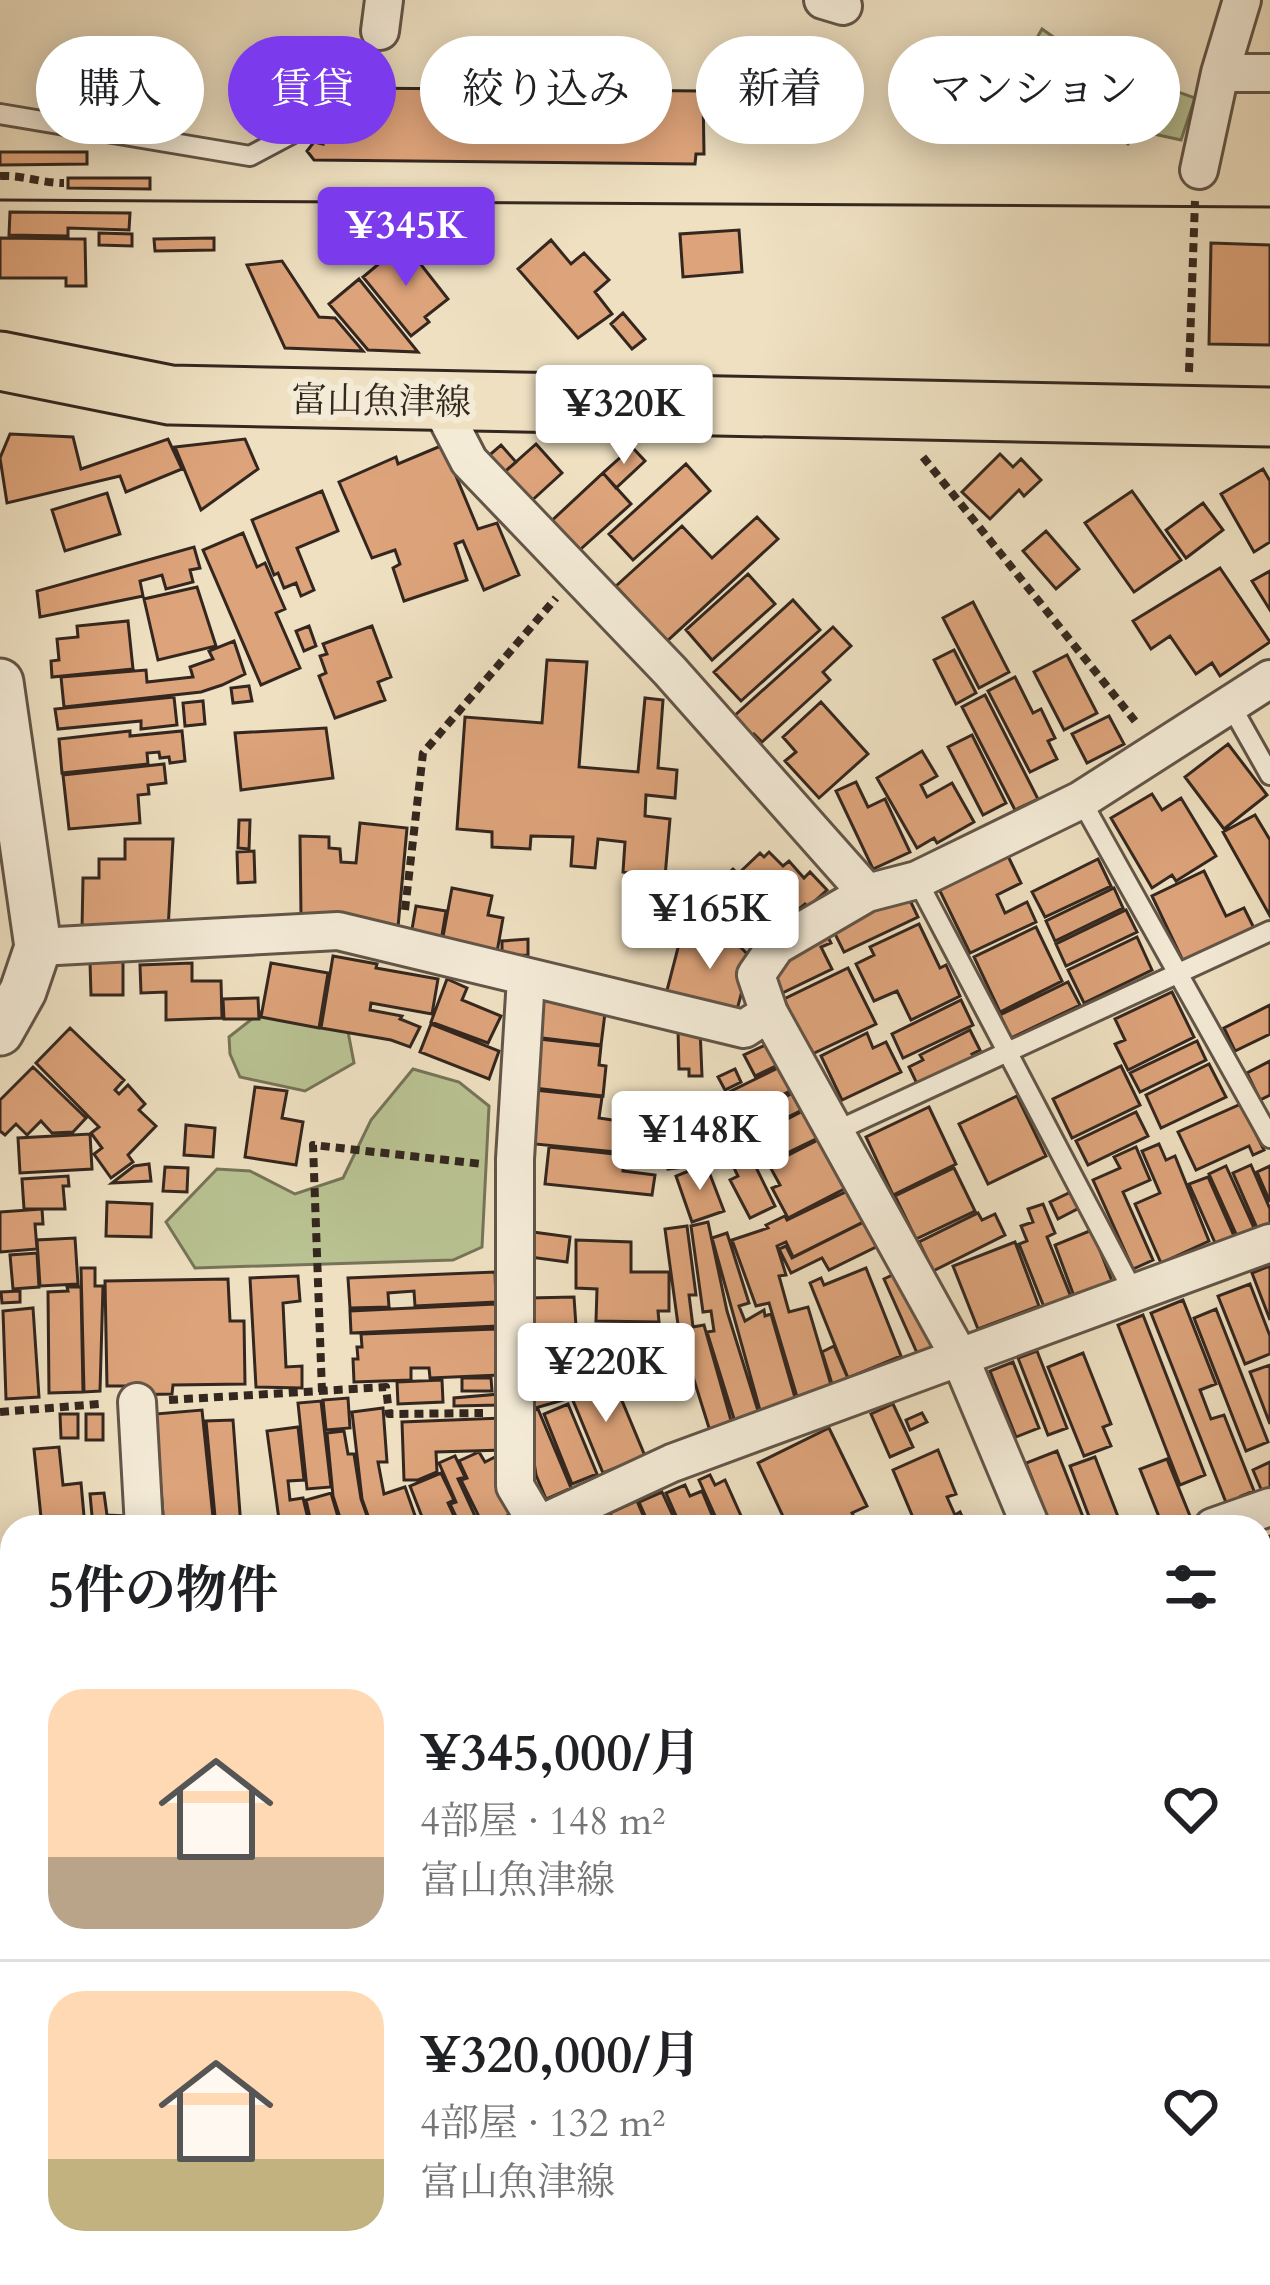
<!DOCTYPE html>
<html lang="ja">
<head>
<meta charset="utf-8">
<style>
  :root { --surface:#fff; --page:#f2f2f2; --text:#202124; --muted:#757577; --line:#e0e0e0; --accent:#7c3aed }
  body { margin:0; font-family:Cardo,"Noto Serif JP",serif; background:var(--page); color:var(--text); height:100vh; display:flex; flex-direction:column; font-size:45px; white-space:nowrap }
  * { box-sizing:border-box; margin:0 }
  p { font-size:39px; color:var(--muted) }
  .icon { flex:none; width:66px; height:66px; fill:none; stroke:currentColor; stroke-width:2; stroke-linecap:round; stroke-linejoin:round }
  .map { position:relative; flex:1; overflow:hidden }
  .panel { position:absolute; left:0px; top:1515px; width:1272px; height:771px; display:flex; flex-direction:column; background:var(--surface); border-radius:36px 36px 0 0; box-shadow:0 6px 30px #0003 }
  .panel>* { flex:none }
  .guide { position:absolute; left:36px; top:36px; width:1200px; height:108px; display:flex; gap:24px }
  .price { position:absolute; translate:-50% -102px; padding:0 27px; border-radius:12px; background:#fff; color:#222; font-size:39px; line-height:78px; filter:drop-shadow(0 3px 6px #0008) }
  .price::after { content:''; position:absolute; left:50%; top:72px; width:36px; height:27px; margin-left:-18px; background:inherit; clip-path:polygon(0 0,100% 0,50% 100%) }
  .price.selected { background:var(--accent); color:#fff }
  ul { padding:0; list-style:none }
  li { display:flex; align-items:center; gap:36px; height:300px; padding:0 48px }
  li+li { border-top:3px solid var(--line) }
  li span { display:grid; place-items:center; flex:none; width:336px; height:240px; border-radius:36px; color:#555 }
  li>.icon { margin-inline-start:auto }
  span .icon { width:144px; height:144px; fill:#fffc; stroke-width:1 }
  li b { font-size:51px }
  h2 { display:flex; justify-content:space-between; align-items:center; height:144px; padding:0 48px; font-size:51px }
  .pill { padding:0 42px; border-radius:54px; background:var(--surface); box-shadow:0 6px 30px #0003; font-size:42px; line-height:108px }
  .pill.selected { background:var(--accent); color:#fff }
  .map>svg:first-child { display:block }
  .green { fill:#b9c292; stroke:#767458; stroke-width:3 }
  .building { fill:#dda37a; stroke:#34271f; stroke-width:3 }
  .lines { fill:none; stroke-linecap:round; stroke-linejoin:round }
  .service-casing { stroke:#625548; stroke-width:24 }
  .minor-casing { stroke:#625548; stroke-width:42 }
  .tertiary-casing { stroke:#625548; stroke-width:51 }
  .primary-casing { stroke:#34271f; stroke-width:63 }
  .path { stroke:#34271f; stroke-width:8; stroke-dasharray:9 6; stroke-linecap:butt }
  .service { stroke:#f4ebd7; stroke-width:18 }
  .minor { stroke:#f4ebd7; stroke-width:36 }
  .tertiary { stroke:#f4ebd7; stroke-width:45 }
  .primary { stroke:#eee0c1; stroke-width:57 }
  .tram { stroke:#34271f; stroke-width:3 }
  .labels { text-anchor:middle; stroke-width:12; stroke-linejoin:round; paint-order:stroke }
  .street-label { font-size:36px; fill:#34271f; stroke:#f4ebd7 }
</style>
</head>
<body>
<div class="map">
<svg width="1270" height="2285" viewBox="0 0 1270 2285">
  <rect width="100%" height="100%" fill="#eee0c1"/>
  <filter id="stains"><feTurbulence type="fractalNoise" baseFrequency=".00167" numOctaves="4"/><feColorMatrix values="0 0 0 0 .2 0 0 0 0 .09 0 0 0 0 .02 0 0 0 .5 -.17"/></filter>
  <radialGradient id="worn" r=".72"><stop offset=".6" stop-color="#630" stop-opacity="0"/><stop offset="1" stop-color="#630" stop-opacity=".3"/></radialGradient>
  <!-- green -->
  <path class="green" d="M1042,29C1087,63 1143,79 1195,98L1181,140L1140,131L1128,144L1070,97L1028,53Z
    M296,994L345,1016L354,1063L305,1091L240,1077L230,1054L229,1037L276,1000Z
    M413,1069L459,1082L489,1106L482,1247L453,1260L195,1268L166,1222L217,1169L250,1171L295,1194L343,1178L371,1120Z"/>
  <!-- building -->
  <path class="building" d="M321,81L352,82V88L703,91L704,154H696L695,164L314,160L307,151L314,142L323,144Z
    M0,152H87V164L0,165Z
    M68,178H150V189L68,188Z
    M10,212L130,213L129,230L68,228V236L9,235Z
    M739,230L742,272L683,277L680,234Z
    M99,233L132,234V246L99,245Z
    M0,238L85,239L86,286H66V278H0Z
    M214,238V250L155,251L154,239Z
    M551,240L571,264L584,253L609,280L595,292L612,314L578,338L518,269Z
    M404,243L448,299L425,317L429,322L411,336L363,277Z
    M1211,243L1270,245V345L1209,344Z
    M282,261L319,317L335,318L363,351L285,348L247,265Z
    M359,279L418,352L368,350L329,304Z
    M623,313L645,339L632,349L611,324Z
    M10,434L73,437L81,469L168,439L182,469L126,492L120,476L7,503L0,458Z
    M245,439L258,469L201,510L175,447Z
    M536,444L562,473L527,505L500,476Z
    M443,445L478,529L497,523L519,575L484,590L463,541L455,544L467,580L404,601L393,568L400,564L395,550L372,558L339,482L396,457L398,464Z
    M501,445L516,462L500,476L485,459Z
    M632,447L645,461L616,488L603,473Z
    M1000,454L1013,467L1021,459L1041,480L1024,496L1019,490L990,519L962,492Z
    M686,464L710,491L633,560L609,534Z
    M1263,469L1270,481V542L1254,552L1221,494Z
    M603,473L631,504L573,556L546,526Z
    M322,491L338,531L297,548L314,590L301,596L296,583L284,588L278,573L274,575L252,520Z
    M1132,491L1181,560L1134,592L1085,523Z
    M107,493L120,534L65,551L52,510Z
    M1203,503L1223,530L1186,558L1166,530Z
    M757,517L778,539L666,642L616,586L682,526L712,558Z
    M1046,531L1079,569L1056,589L1023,551Z
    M243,533L257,567L265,563L285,609L276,613L300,668L261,685L203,550Z
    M194,547L200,568L190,570L193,582L166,589L162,575L140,581L143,596L40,617L37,591Z
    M1220,568L1270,642L1220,676L1212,663L1196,674L1170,636L1151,649L1133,621Z
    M1270,571V610L1252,581Z
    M748,574L775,604L712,660L686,630Z
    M197,587L216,646L158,660L144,599Z
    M793,600L820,630L741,701L714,672Z
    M973,602L1009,672L979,688L943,618Z
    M128,621L133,669L52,677L51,661L59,660L57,639L78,637L77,626Z
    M309,626L316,646L304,651L296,631Z
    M372,626L391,677L378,682L385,700L335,718L319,676L326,673L320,656L327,654L323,644Z
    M833,627L851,646L823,672L830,680L762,742L754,734L751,737L733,717Z
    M234,641L245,674L222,685L201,692L64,707L61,677L146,670L147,682L193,677L190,667L213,659L209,651Z
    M954,650L976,693L956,704L934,660Z
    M1067,655L1097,713L1064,730L1034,672Z
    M547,660L587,662L579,767L638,772L645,698L663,700L658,768L677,770L675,798L646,795L645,816L670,819L665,877L659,881L628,878V873L623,872L625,842L598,839L595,868L571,866L573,837L531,836L530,849L492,847V832L457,829L465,717L542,723Z
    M1015,677L1033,713L1041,709L1055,738L1048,741L1057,759L1030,772L988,691Z
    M249,686L252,701L233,703L231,688Z
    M985,695L1038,799L1015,810L962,707Z
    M174,697L177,725L141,729V721L58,729L55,709Z
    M203,701L205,724L185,726L183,703Z
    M821,702L868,754L819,798L785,761L796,752L783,737Z
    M1109,716L1124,744L1087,763L1072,734Z
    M326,728L333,778L241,790L235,733Z
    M130,731V736L182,731L185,761L170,763L169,757L160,758L159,752L147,753L148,764L62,773L59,739Z
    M972,735L1006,803L983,815L948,747Z
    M1228,744L1267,795L1224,829L1185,777Z
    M922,751L937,776L921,785L927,797L952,783L974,822L937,843L934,838L917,848L877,778Z
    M164,764L166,783L148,785L149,794L138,795L140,823L69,829L63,775Z
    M856,782L868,807L885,799L910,852L873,869L836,791Z
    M1152,794L1162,810L1181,798L1216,856L1176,881L1172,875L1152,888L1111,818Z
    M1255,815L1270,840V916L1223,832Z
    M239,820H250L249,849L238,848Z
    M360,823L407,828L398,927L301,915L300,836L329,837V848L340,849L341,862L356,863Z
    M125,839H173L168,930L82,929L83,878H99V859H125Z
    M254,851L255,882L238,883L237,852Z
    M769,852L783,866L789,861L804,878L810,872L827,890L808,907L805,904L795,912L789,905L774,918L766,910L735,939L700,900L733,869L738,874L760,853L764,857Z
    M1007,854L1021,883L997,895L1005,913L1027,902L1036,922L970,953L938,887Z
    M1098,859L1111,886L1045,917L1032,892Z
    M1204,871L1226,916L1244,908L1254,928L1184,963L1152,896Z
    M452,888L492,896L488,915L503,918L497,952L442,942Z
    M1114,888L1123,908L1055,941L1046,921Z
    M906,892L918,917L844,952L832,928Z
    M416,906L446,911L441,941L411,935Z
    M1126,910L1137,932L1066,966L1056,944Z
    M700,923L723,929L751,958L735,1017L665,998L680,940L695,944Z
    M919,924L940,968L946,965L960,996L911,1020L897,991L874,1001L856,964L874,955L870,947Z
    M1036,927L1062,981L1000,1012L974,957Z
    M824,929L831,943L821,947L832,969L776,996L765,973L789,961L783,949Z
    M1137,937L1152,970L1084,1003L1068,970Z
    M528,939V955L502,956V941Z
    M333,956L377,964L376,968L438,979L432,1014L371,1003L370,1010L402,1016L400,1019L420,1027L410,1047L391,1040L321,1028Z
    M123,961V995H91L90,962Z
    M192,963V981H221L222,1018L166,1020V992L141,993L140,965Z
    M271,963L328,973L319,1028L261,1017Z
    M848,968L876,1024L810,1055L784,999Z
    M447,979L467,988L462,1000L501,1016L488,1043L431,1022Z
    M1068,982L1080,1005L1011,1038L1000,1015Z
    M1172,992L1194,1037L1128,1070L1115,1044L1125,1040L1115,1019Z
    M258,998L259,1019H224L223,999Z
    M538,998L606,1005L601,1045L534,1037Z
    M961,1000L973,1025L903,1058L892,1034Z
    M1270,1005V1034L1235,1051L1224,1028Z
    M431,1024L499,1051L489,1079L420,1052Z
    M70,1028L124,1080L115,1090L119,1094L128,1085L145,1104L139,1110L156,1126L128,1155L133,1162L111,1178L94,1154L102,1148L91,1133L99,1127L36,1063Z
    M700,1028L702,1076H689V1069H679L678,1029Z
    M970,1030L980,1050L972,1054L976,1060L919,1088L909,1067L923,1060L920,1055Z
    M867,1033L873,1048L886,1042L901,1072L842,1100L821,1056Z
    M539,1039L601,1046L599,1065L606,1066L603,1096L534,1088Z
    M776,1040L786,1061L755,1076L744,1055Z
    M1197,1041L1206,1060L1140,1092L1130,1073Z
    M1270,1061V1095L1260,1100L1247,1073Z
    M1209,1064L1226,1097L1161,1128L1146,1095Z
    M784,1065L796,1088L732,1120L721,1096Z
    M1121,1066L1140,1105L1072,1138L1053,1099Z
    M33,1067L86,1118L73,1132L52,1133L41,1121L27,1135L16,1124L5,1135L0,1131V1100Z
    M735,1069L741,1082L725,1090L718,1077Z
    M255,1087L287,1091L282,1118L303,1122L296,1165L245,1157Z
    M534,1090L602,1097L599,1118L619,1121L616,1152L535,1144Z
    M797,1091L806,1108L752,1135L749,1129L740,1133L735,1122Z
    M716,1093L730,1122L708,1132L694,1104Z
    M1017,1096L1046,1156L988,1184L959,1124Z
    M1241,1104L1264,1150L1253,1155L1249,1146L1196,1170L1178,1132Z
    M811,1107L824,1135L758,1167L744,1141Z
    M929,1107L956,1164L893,1195L866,1137Z
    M1136,1112L1148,1136L1088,1165L1076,1141Z
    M733,1123L741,1140L711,1155L702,1138Z
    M186,1125L215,1128L213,1157L184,1155Z
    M90,1134L92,1169L20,1173L18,1138Z
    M824,1137L846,1188L788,1218L772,1188L780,1185L769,1165Z
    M1159,1144L1166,1160L1175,1156L1209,1241L1161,1263L1135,1204L1160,1193L1142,1151Z
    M549,1147L624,1155L623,1171L655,1175L652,1195L545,1184Z
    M1136,1147L1150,1180L1123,1192L1153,1260L1133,1269L1093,1180L1120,1168L1114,1157Z
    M747,1149L775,1206L750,1218L730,1180L738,1176L729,1158Z
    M684,1157L685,1167L668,1169L667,1159Z
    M149,1164L151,1181L112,1183L134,1166Z
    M706,1164L724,1211L692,1222L676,1176Z
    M1251,1165L1270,1209V1225L1258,1230L1233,1173Z
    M1226,1166L1254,1228L1237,1236L1209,1174Z
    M1270,1166V1202L1257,1172Z
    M165,1167L188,1168L187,1192L163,1191Z
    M954,1168L975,1211L916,1239L895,1196Z
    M68,1176L69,1186H63L65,1209H24L22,1179Z
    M1208,1177L1234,1236L1216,1245L1189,1184Z
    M854,1188L869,1219L793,1257L786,1242L777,1246L786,1275L779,1276L789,1312L808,1307L832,1388L798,1400L769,1303L756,1306L732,1240L768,1228L766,1225L785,1216L787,1220Z
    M1073,1191L1081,1207L1058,1219L1050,1202Z
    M107,1202L152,1204L151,1237L106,1236Z
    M1043,1204L1055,1233L1047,1237L1071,1297L1044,1307L1019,1244L1027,1241L1021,1226L1033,1222L1028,1209Z
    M42,1209L43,1224H35L37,1249L0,1252V1212Z
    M978,1213L982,1220L995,1214L1005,1235L933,1271L919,1242Z
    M870,1219L882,1244L829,1270L822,1258L791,1273L779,1249L786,1246L792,1258Z
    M708,1222L727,1311L759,1414L735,1422L707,1332L714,1331L711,1311L703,1312L691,1226Z
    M687,1226L696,1295H689L693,1327L704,1325L732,1424L710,1431L679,1332L665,1229Z
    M1092,1230L1112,1281L1074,1296L1055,1245Z
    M533,1232L570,1237L567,1262L530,1257Z
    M727,1233L749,1303L739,1306L745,1321L764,1310L765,1316L771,1314L796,1401L761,1414L712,1238Z
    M75,1238L78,1284L40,1286L37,1240Z
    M576,1240L631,1242V1272H669V1311H658L659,1322L596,1321L597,1289L576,1288Z
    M1015,1242L1039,1306L978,1329L953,1266Z
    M37,1253L39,1287L13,1289L10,1255Z
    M1270,1266V1320L1252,1273Z
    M81,1268H95V1286H103L100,1391L84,1392Z
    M866,1268L901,1356L848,1378L810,1283L821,1278L824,1285Z
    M901,1271L941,1345L918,1355L884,1279Z
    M495,1272L496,1302L415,1306L414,1291L388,1293L389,1307L350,1308L348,1278Z
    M298,1276L300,1301L283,1303L286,1367L302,1366V1388L256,1387L250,1278Z
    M228,1279L230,1321H244L245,1384L173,1385L172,1394L125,1395V1386H107L105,1281Z
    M1250,1284L1270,1336V1354L1245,1364L1218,1296Z
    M67,1287H81L83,1392L49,1393L48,1292L68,1291Z
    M20,1291V1302L2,1303L1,1292Z
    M574,1297L577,1341L531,1350L529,1298Z
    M1183,1300L1216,1384L1200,1390L1211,1419L1224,1415L1254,1491L1241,1496L1244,1504L1229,1510L1151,1313Z
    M496,1304L497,1326L351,1333L350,1311Z
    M33,1308L39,1397L6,1399L3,1311Z
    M1216,1309L1268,1442L1246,1451L1194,1318Z
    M1143,1315L1205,1475L1180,1485L1118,1325Z
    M496,1329L500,1375L430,1378L429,1368H411V1380L354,1382L353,1359H358L357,1347H362L361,1334Z
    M601,1330L611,1356L588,1364L578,1337Z
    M834,1346L849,1381L833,1387L822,1352Z
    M555,1347L570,1398L532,1409L531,1352Z
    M1037,1351L1067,1428L1048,1435L1018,1358Z
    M1083,1353L1111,1424L1103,1427L1111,1446L1084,1456L1048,1367Z
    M1013,1362L1039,1428L1016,1437L990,1371Z
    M1270,1365V1424L1250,1372Z
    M462,1378H491L492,1391H462Z
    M588,1378L594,1392L615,1384L645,1456L603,1473L567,1386Z
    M442,1380L443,1402L398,1404L397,1382Z
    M500,1394V1405L454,1406V1398Z
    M348,1398L350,1428L326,1430L323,1400Z
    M321,1401L331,1487L307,1489L298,1403Z
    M568,1404L597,1474L572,1484L544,1414Z
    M893,1404L913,1447L890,1457L871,1414Z
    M383,1408L387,1462H378L384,1494L405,1487L419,1527H372L362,1499L352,1412Z
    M538,1409L571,1488L546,1499L536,1475L527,1417L529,1412Z
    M202,1410L214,1527H164L155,1414Z
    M922,1413L927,1422L910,1430L906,1420Z
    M60,1414H78V1438H61Z
    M86,1414H103V1440H86Z
    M502,1418L504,1450L436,1452L437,1472L418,1480H404L402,1422Z
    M233,1420L241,1527H216L206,1421Z
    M298,1427L304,1480L288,1481L290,1500L303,1498L310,1527H280L267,1431Z
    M829,1428L867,1506L852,1513L859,1527H788L758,1463Z
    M344,1431L348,1454H354L361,1499L371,1527H343L333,1496L327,1433Z
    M59,1447L63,1485L81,1483L85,1527H42L34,1449Z
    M938,1450L956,1494L947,1497L955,1515L960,1512L967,1527H917L893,1470Z
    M1057,1451L1087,1527H1051L1026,1463Z
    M479,1452L485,1462L503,1453L517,1511L484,1527L461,1480L467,1478L459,1461Z
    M455,1456L465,1477L458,1479L480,1527H461L450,1504L456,1502L439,1463Z
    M1095,1457L1122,1527H1093L1070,1466Z
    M1167,1459L1192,1521L1176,1527H1163L1140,1469Z
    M1270,1462V1499L1266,1501L1253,1470Z
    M441,1473L454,1500L448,1503L459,1527H426L410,1486Z
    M710,1475L715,1485L725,1480L746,1527H720L699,1480Z
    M685,1485L690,1496L702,1491L717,1527H681L666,1493Z
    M662,1492L678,1527H650L639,1502Z
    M104,1493L107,1515L126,1516V1527H93L90,1494Z
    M331,1493L341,1527H312L306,1500Z
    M637,1501L648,1527H616L610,1513Z
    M1270,1536V1624L1265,1625L1260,1608V1539Z
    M0,1569L9,1638L0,1639Z
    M1267,1660L1270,1694L1260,1698V1663Z
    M12,1693V1795L0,1797V1698Z
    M1260,1712L1270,1750V1769L1260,1773Z
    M12,1839V1895L4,1896L0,1889V1841Z
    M1270,1931V2048L1260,2051V1934Z
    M12,2234V2274L17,2285H0V2236Z
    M90,2274H180L104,2285H91Z
    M208,2274H256L258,2285H210Z
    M288,2274H319L321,2285H290Z
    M327,2274H352L354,2285H329Z
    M355,2274H394L396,2285H357Z
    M429,2274H458L460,2285H431Z
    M530,2274H545L548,2285H505V2282Z
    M1132,2274H1182L1185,2285H1135Z
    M629,2276L631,2285H588Z"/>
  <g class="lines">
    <defs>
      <path id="service" d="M0,114L250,156L299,130L307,71
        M1230,704L1270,775
        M1081,800L1270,1138
        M917,880L1134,1293
        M834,1132L1270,931"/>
      <path id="minor" d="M823,0L843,6
        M380,31L384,0
        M1220,73H1270
        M1199,170L1220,73L1242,0
        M438,401L469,461L670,671L867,893
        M38,947L338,931L744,1029L769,1013
        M526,978L515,1159V1486L538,1525
        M137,1402L144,1527
        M534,1527L672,1463L1270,1243
        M1031,1527L960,1358L769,1013L756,975L776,946L867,893L917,880L1081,800L1270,679
        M1213,1527L1270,1507
        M0,1661L12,1660
        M0,2060L12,2056
        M0,2090L12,2136
        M0,2210L12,2206
        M730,2274L733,2285
        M1242,2274L1244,2285"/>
      <path id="tertiary" d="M0,682L38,947L23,991L0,1032"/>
      <path id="primary" d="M0,361L170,395L1270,417
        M1260,2109L1270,2106
        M812,2285L826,2274"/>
    </defs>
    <!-- service casing -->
    <use href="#service" class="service-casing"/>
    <!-- minor casing -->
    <use href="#minor" class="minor-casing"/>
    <!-- tertiary casing -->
    <use href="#tertiary" class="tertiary-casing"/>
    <!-- primary casing -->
    <use href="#primary" class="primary-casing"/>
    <!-- path -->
    <path class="path" d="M0,176C23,175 41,183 64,183
      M1189,372L1195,201
      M923,457L1135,721
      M405,910L423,753L556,598
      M322,1392L313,1145L482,1164
      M169,1400L386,1387L389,1414L483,1413
      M0,1412L100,1404"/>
    <!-- service -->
    <use href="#service" class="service"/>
    <!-- minor -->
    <use href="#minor" class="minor"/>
    <!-- tertiary -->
    <use href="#tertiary" class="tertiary"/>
    <!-- primary -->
    <use href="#primary" class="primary"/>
    <!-- tram -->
    <path class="tram" d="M0,200L1270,207"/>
  </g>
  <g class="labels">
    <!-- street labels -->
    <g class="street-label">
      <text transform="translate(381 400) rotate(1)" y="13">富山魚津線</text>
    </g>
  </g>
  <rect width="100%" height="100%" filter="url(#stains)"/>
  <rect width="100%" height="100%" fill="url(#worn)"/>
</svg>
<b class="price selected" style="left:406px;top:289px">¥345K</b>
<b class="price" style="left:624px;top:467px">¥320K</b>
<b class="price" style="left:710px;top:972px">¥165K</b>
<b class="price" style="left:700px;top:1193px">¥148K</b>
<b class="price" style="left:606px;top:1425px">¥220K</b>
<div class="guide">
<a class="pill">購入</a>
<a class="pill selected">賃貸</a>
<a class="pill">絞り込み</a>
<a class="pill">新着</a>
<a class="pill">マンション</a>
</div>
<section class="panel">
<h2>5件の物件<svg class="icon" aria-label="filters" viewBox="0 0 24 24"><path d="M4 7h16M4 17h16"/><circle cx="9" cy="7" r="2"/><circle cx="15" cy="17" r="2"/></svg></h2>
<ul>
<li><span style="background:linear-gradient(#ffd9b3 70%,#b9a48a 0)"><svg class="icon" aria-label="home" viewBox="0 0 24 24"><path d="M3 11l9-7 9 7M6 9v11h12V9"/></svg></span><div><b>¥345,000/月</b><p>4部屋 · 148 m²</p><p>富山魚津線</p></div><svg class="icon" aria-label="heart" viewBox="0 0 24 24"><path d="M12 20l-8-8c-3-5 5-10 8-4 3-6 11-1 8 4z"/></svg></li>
<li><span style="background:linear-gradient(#ffd9b3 70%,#c2b280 0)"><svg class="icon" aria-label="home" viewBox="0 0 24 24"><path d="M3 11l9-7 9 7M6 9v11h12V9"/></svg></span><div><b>¥320,000/月</b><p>4部屋 · 132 m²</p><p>富山魚津線</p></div><svg class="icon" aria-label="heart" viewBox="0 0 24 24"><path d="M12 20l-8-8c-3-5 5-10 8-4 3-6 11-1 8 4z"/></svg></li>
</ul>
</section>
</div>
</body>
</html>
